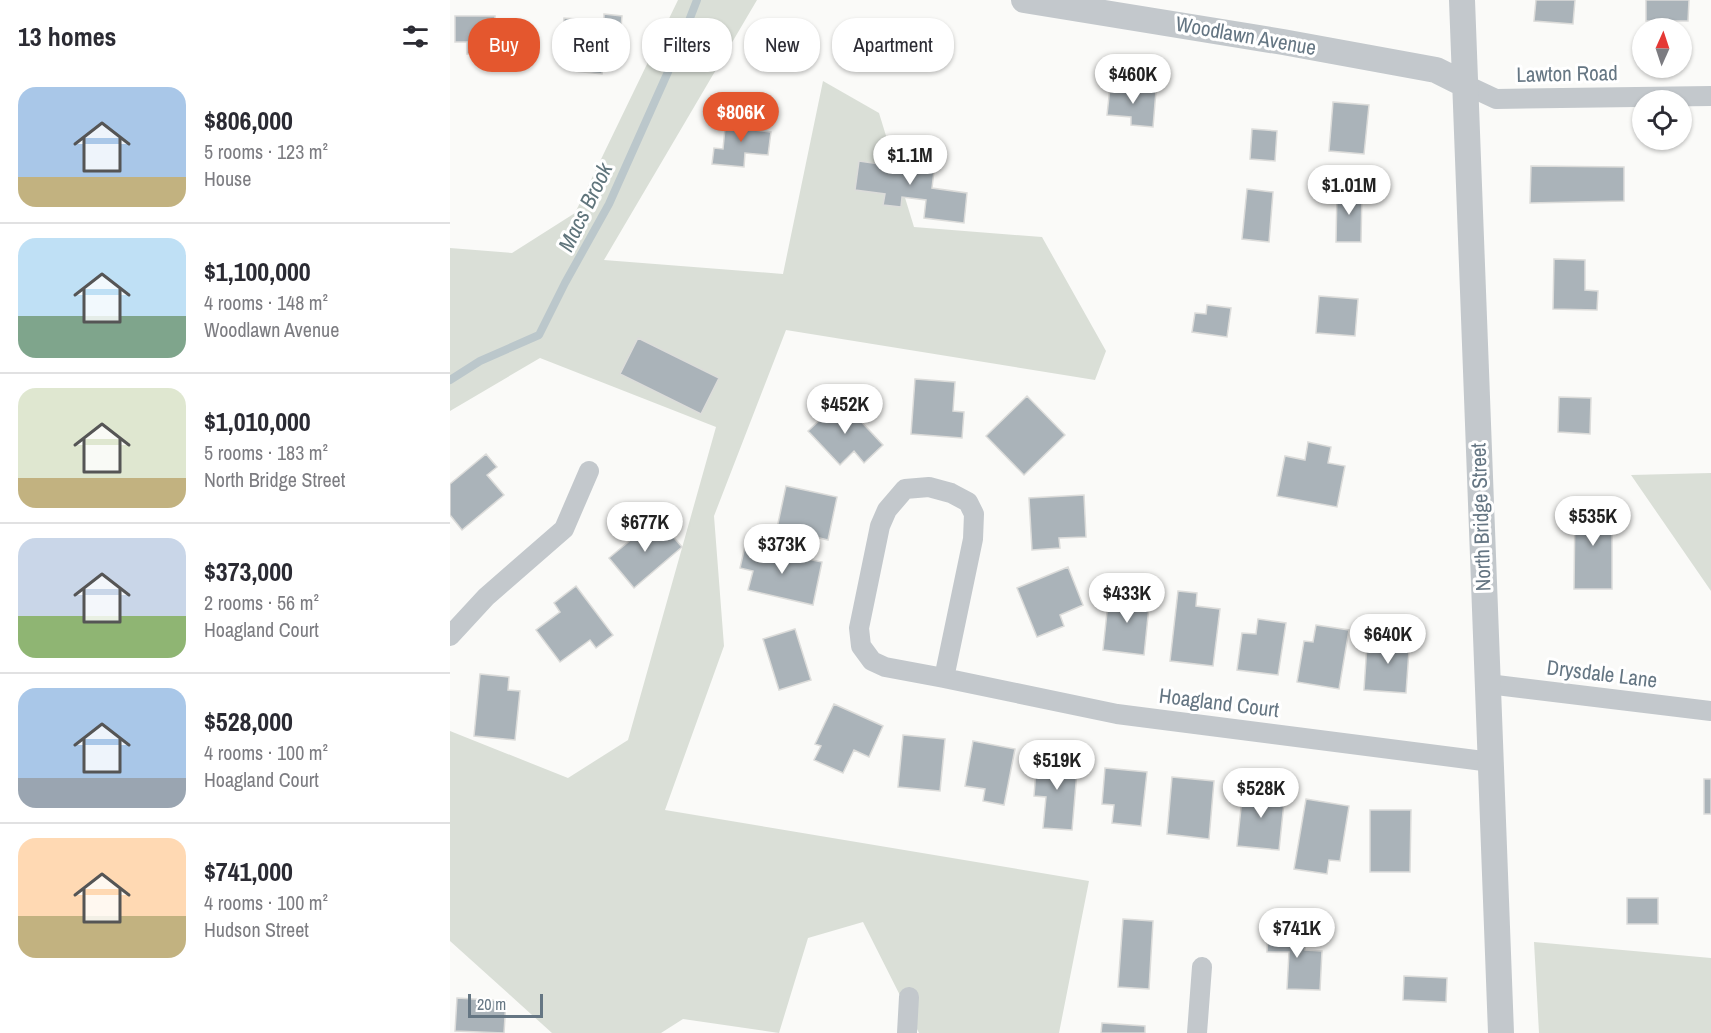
<!DOCTYPE html>
<html lang="en">
<head>
<meta charset="utf-8">
<style>
  :root { --surface:#fff; --page:#f7f7f7; --text:#2b2b33; --muted:#7c7c81; --line:#e1e1e2; --accent:#e4572e }
  body { margin:0; font-family:"Archivo Narrow",sans-serif; background:var(--page); color:var(--text); height:100vh; display:flex; flex-direction:column; font-size:22px; white-space:nowrap }
  * { box-sizing:border-box; margin:0 }
  p { font-size:20px; color:var(--muted) }
  .icon { flex:none; width:33px; height:33px; fill:none; stroke:currentColor; stroke-width:2; stroke-linecap:round; stroke-linejoin:round }
  .map { position:relative; flex:1; overflow:hidden }
  .panel { display:flex; flex-direction:column; background:var(--surface); width:450px }
  .panel>* { flex:none }
  .guide { position:absolute; left:18px; top:18px; width:570px; height:54px; display:flex; gap:12px }
  .needle { width:39px; rotate:3deg }
  .fabs { position:absolute; left:1182px; top:18px; display:grid; gap:12px }
  .fabs a { display:grid; place-items:center; width:60px; height:60px; border-radius:50%; background:var(--surface); box-shadow:0 2px 4px #0004; font-size:30px }
  .scale { position:absolute; left:18px; bottom:15px; width:75px; box-sizing:border-box; padding-left:6px; border:3px solid #657683; border-top:0; font-size:16px; line-height:21px; white-space:nowrap; color:#657683; -webkit-text-stroke:4px #fff; paint-order:stroke }
  .price { position:absolute; translate:-50% -51px; padding:0 14px; border-radius:21px; background:#fff; color:#222; font-size:20px; line-height:39px; filter:drop-shadow(0 2px 3px #0008) }
  .price::after { content:''; position:absolute; left:50%; top:36px; width:18px; height:14px; margin-left:-9px; background:inherit; clip-path:polygon(0 0,100% 0,50% 100%) }
  .price.on { background:var(--accent); color:#fff }
  ul { padding:0; list-style:none }
  li { display:flex; align-items:center; gap:18px; height:150px; padding:0 18px }
  li+li { border-top:2px solid var(--line) }
  li span { display:grid; place-items:center; flex:none; width:168px; height:120px; border-radius:18px; color:#555 }
  li>.icon { margin-inline-start:auto }
  span .icon { width:72px; height:72px; fill:#fffc; stroke-width:1 }
  li b { font-size:26px }
  h2 { display:flex; justify-content:space-between; align-items:center; height:72px; padding:0 18px; font-size:26px }
  .pill { padding:0 21px; border-radius:24px; background:var(--surface); box-shadow:0 2px 4px #0004; font-size:21px; line-height:54px }
  .pill.on { background:var(--accent); color:#fff }
  main { display:flex; flex:1; min-height:0 }
  .map>svg:first-child { display:block }
  .green { fill:#dadfd7 }
  .lines { fill:none; stroke-linecap:round; stroke-linejoin:round }
  .stream { stroke:#bbc7cb; stroke-width:8 }
  .building { fill:#aab3b9; stroke:#dcdcda; stroke-width:1.5 }
  .minor { stroke:#c3c8cc; stroke-width:20 }
  .tertiary { stroke:#c3c8cc; stroke-width:26 }
  .labels { text-anchor:middle; stroke-width:6; stroke-linejoin:round; paint-order:stroke }
  .street-label { font-size:21px; fill:#657683; stroke:#fff }
  .water-label { font-size:22px; font-style:italic; fill:#60757c; stroke:#fff }
</style>
</head>
<body>
<main>
<section class="panel">
<h2>13 homes<svg class="icon" aria-label="filters" viewBox="0 0 24 24"><path d="M4 7h16M4 17h16"/><circle cx="9" cy="7" r="2"/><circle cx="15" cy="17" r="2"/></svg></h2>
<ul>
<li><span style="background:linear-gradient(#a9c7e8 75%,#c2b280 0)"><svg class="icon" aria-label="home" viewBox="0 0 24 24"><path d="M3 11l9-7 9 7M6 9v11h12V9"/></svg></span><div><b>$806,000</b><p>5 rooms · 123 m²</p><p>House</p></div></li>
<li><span style="background:linear-gradient(#bfe0f5 65%,#7fa58c 0)"><svg class="icon" aria-label="home" viewBox="0 0 24 24"><path d="M3 11l9-7 9 7M6 9v11h12V9"/></svg></span><div><b>$1,100,000</b><p>4 rooms · 148 m²</p><p>Woodlawn Avenue</p></div></li>
<li><span style="background:linear-gradient(#dfe7d0 75%,#c2b280 0)"><svg class="icon" aria-label="home" viewBox="0 0 24 24"><path d="M3 11l9-7 9 7M6 9v11h12V9"/></svg></span><div><b>$1,010,000</b><p>5 rooms · 183 m²</p><p>North Bridge Street</p></div></li>
<li><span style="background:linear-gradient(#c9d6e8 65%,#8fb573 0)"><svg class="icon" aria-label="home" viewBox="0 0 24 24"><path d="M3 11l9-7 9 7M6 9v11h12V9"/></svg></span><div><b>$373,000</b><p>2 rooms · 56 m²</p><p>Hoagland Court</p></div></li>
<li><span style="background:linear-gradient(#a9c7e8 75%,#9aa5b1 0)"><svg class="icon" aria-label="home" viewBox="0 0 24 24"><path d="M3 11l9-7 9 7M6 9v11h12V9"/></svg></span><div><b>$528,000</b><p>4 rooms · 100 m²</p><p>Hoagland Court</p></div></li>
<li><span style="background:linear-gradient(#ffd9b3 65%,#c2b280 0)"><svg class="icon" aria-label="home" viewBox="0 0 24 24"><path d="M3 11l9-7 9 7M6 9v11h12V9"/></svg></span><div><b>$741,000</b><p>4 rooms · 100 m²</p><p>Hudson Street</p></div></li>
</ul>
</section>
<div class="map">
<svg width="1261" height="1033" viewBox="0 0 1261 1033">
  <rect width="100%" height="100%" fill="#fafaf8"/>
  <!-- green -->
  <path class="green" d="M228,0H307L154,260L333,274L373,81L429,113L464,227L592,237L656,351L645,380L336,330L264,516L274,646L215,810L639,881L609,1033H469L413,922L358,938L329,1033L233,1019L211,1033H102L0,941V731L118,778L178,740L266,427L90,358L0,411V248L62,253L125,213Z
    M1261,473V591L1181,475Z
    M1084,942L1261,958V1033H1089Z"/>
  <g class="lines">
    <!-- stream -->
    <path class="stream" d="M0,380L30,361L89,335L115,283L159,204L226,54L247,0"/>
  </g>
  <!-- building -->
  <path class="building" d="M1086,0H1125L1123,24L1084,21Z
    M1196,0H1239L1238,21H1196Z
    M154,14L172,16L170,39L155,38L152,74L124,71L125,61L111,60L114,18L154,21Z
    M5,16H45V39H32V54H17V42H5Z
    M660,87L706,91L703,127L681,125V117L657,115Z
    M883,102L919,105L914,154L879,151Z
    M276,118L306,121L305,130L321,132L318,155L295,153L294,167L262,164L264,148L273,149Z
    M802,129L827,131L825,161L800,159Z
    M430,150L471,155L470,169L484,171L482,188L517,193L514,223L474,218L476,200L452,197L451,207L433,205L435,194L405,190L409,161L429,164Z
    M1081,166L1174,167V201L1080,203Z
    M797,189L823,192L819,242L792,239Z
    M887,190H912L911,242H886Z
    M1104,259L1135,260V290L1148,291L1147,310L1103,309Z
    M869,296L908,299L905,336L866,333Z
    M757,305L781,308L777,337L742,332L745,313L756,314Z
    M188,338L269,378L251,414L170,374Z
    M465,379L505,382L503,411L514,412L512,438L461,434Z
    M577,396L615,435L574,475L536,436Z
    M1109,397L1141,398L1140,434L1108,432Z
    M391,400L433,445L414,463L404,451L390,465L358,431Z
    M858,442L881,447L878,463L895,466L887,507L827,496L835,456L855,460Z
    M36,454L47,467L37,475L54,495L12,530L0,515V484Z
    M336,486L387,497L378,540L327,528Z
    M634,495L636,537L609,538L610,548L582,550L579,498Z
    M1125,504H1162V589H1124Z
    M207,518L232,547L184,588L159,558Z
    M295,546L372,562L363,605L298,590L303,571L290,568Z
    M618,567L633,605L610,615L614,626L587,637L567,588Z
    M126,586L163,635L146,648L140,640L110,662L86,630L110,612L104,603Z
    M728,591L747,593L746,606L770,609L763,666L720,661Z
    M659,593L700,597L694,655L653,650Z
    M808,619L836,623L828,675L787,670L792,633L806,634Z
    M866,625L899,630L889,689L847,682L854,641L863,642Z
    M345,629L361,680L329,690L313,639Z
    M938,634L960,636L956,693L914,690L917,644L937,646Z
    M30,674L59,677L58,690L70,691L65,740L24,736Z
    M384,704L433,726L419,757L404,750L393,773L364,760L371,746L365,744Z
    M453,735L495,739L490,791L448,787Z
    M523,741L565,749L554,805L533,801L535,789L515,786Z
    M587,757L628,760L622,830L593,828L596,797L584,796Z
    M655,768L697,772L691,826L662,823L664,805L652,804Z
    M722,777L764,781L759,839L717,834Z
    M1254,779H1261V814H1254Z
    M793,789L835,793L829,850L787,846Z
    M856,799L899,806L890,861L879,860L877,874L844,869Z
    M920,810H961L960,872H920Z
    M1177,898H1208V924H1177Z
    M673,919L703,921L699,989L668,987Z
    M818,929L855,930V950L872,951L870,990L837,989L839,952H817Z
    M954,976L997,978L996,1002L953,1000Z
    M7,998L56,1001L54,1033L5,1031Z
    M652,1023L695,1026V1033H651Z"/>
  <g class="lines">
    <!-- minor -->
    <path class="minor" d="M1014,84L1046,99L1261,96
      M479,487L501,493L518,502L524,514L523,539L494,678L435,667L422,661L411,646L409,628L430,526L437,510L455,489Z
      M0,636L36,597L114,529L139,471
      M494,678L667,714L1041,762
      M1038,684L1261,711
      M457,1033L459,997
      M747,1033L752,967"/>
    <!-- tertiary -->
    <path class="tertiary" d="M574,0L833,42L986,70L1014,84
      M1012,0L1051,1033"/>
  </g>
  <g class="labels">
    <!-- street labels -->
    <g class="street-label">
      <text transform="translate(796 36) rotate(10)" y="7">Woodlawn Avenue</text>
      <text transform="translate(1117 74) rotate(-1)" y="7">Lawton Road</text>
      <text transform="translate(1031 517) rotate(-92)" y="7">North Bridge Street</text>
      <text transform="translate(1152 674) rotate(7)" y="7">Drysdale Lane</text>
      <text transform="translate(769 703) rotate(7)" y="7">Hoagland Court</text>
    </g>
    <!-- water labels -->
    <g class="water-label">
      <text transform="translate(135 207) rotate(-64)" y="8">Macs Brook</text>
    </g>
  </g>
</svg>
<div class="fabs">
<a><svg class="needle" viewBox="-14 -14 28 28"><path d="M0-13l5 13h-10z" fill="#e53935"/><path d="M0 13l5-13h-10z" fill="#7c7c81"/></svg></a>
<a><svg class="icon" aria-label="locate" viewBox="0 0 24 24"><circle cx="12" cy="12" r="6"/><path d="M12 2v4M12 18v4M2 12h4M18 12h4"/></svg></a>
</div>
<div class="scale">20 m</div>
<b class="price" style="left:683px;top:105px">$460K</b>
<b class="price on" style="left:291px;top:143px">$806K</b>
<b class="price" style="left:460px;top:186px">$1.1M</b>
<b class="price" style="left:899px;top:216px">$1.01M</b>
<b class="price" style="left:395px;top:435px">$452K</b>
<b class="price" style="left:1143px;top:547px">$535K</b>
<b class="price" style="left:195px;top:553px">$677K</b>
<b class="price" style="left:332px;top:575px">$373K</b>
<b class="price" style="left:677px;top:624px">$433K</b>
<b class="price" style="left:938px;top:665px">$640K</b>
<b class="price" style="left:607px;top:791px">$519K</b>
<b class="price" style="left:811px;top:819px">$528K</b>
<b class="price" style="left:847px;top:959px">$741K</b>
<div class="guide">
<a class="pill on">Buy</a>
<a class="pill">Rent</a>
<a class="pill">Filters</a>
<a class="pill">New</a>
<a class="pill">Apartment</a>
</div>
</div>
</main>
</body>
</html>
